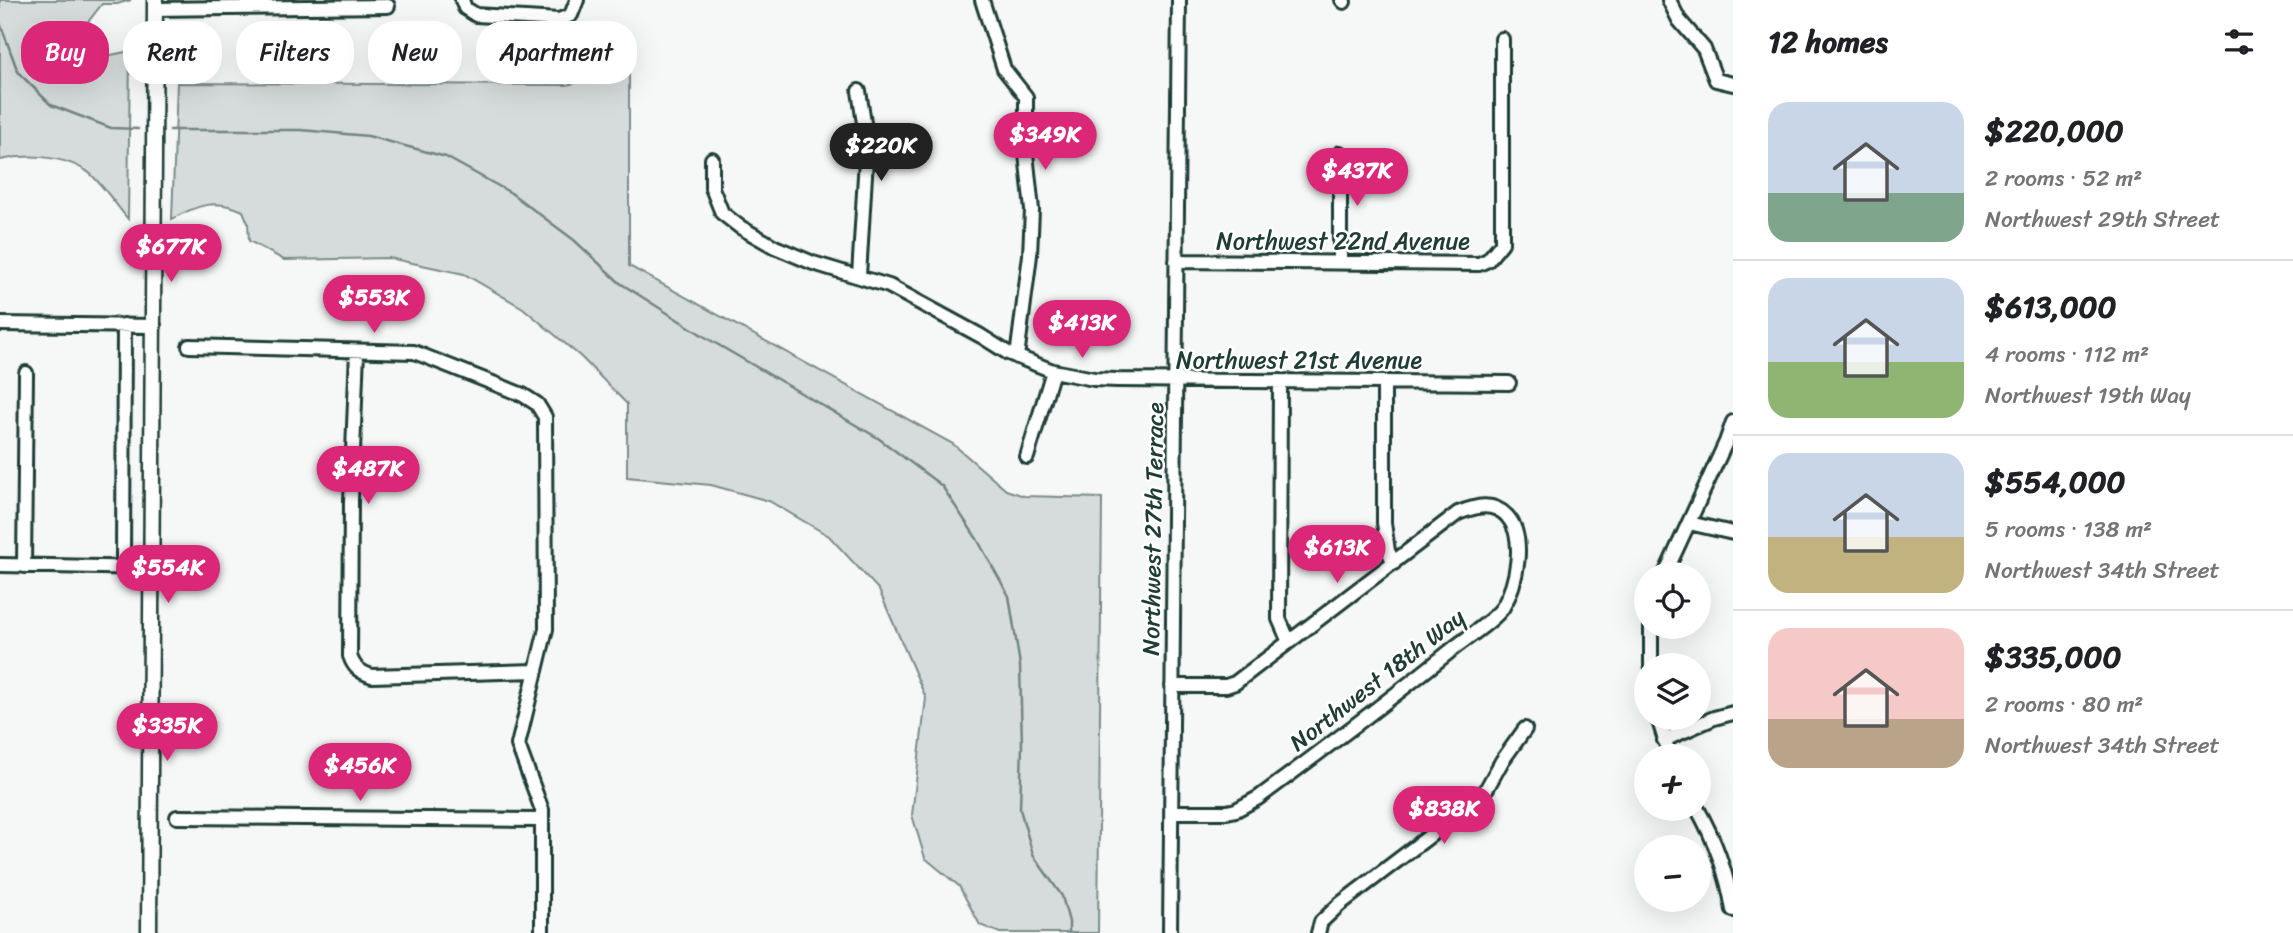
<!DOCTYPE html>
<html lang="en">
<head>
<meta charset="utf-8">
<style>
  :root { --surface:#fff; --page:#f6f6f6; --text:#202124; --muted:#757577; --line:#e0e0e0; --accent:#db2777 }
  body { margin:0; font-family:Sriracha,sans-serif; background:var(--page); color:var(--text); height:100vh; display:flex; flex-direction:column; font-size:26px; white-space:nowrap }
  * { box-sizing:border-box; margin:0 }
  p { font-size:23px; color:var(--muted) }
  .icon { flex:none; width:38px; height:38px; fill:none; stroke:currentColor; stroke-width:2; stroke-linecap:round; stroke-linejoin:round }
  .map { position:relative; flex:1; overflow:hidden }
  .side { display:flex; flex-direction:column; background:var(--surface); width:560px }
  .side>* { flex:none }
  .top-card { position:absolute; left:21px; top:21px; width:665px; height:63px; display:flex; gap:14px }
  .tools { position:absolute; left:1634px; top:562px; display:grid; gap:14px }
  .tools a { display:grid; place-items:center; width:77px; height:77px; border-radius:50%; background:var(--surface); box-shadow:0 7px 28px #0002; font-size:35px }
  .price { position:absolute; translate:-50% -60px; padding:0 16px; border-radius:24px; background:var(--accent); color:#fff; font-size:23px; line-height:46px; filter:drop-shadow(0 2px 4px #0008) }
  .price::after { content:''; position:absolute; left:50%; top:42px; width:21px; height:16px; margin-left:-10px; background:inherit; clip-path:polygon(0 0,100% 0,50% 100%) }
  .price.selected { background:#222; color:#fff }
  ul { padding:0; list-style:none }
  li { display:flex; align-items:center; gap:21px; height:175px; padding:0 35px }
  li+li { border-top:2px solid var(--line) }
  li span { display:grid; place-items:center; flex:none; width:196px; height:140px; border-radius:21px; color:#555 }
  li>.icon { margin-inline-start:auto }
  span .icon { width:84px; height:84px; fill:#fffc; stroke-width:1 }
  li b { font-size:30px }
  h2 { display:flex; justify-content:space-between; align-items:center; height:84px; padding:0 35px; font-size:30px }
  .pill { padding:0 24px; border-radius:28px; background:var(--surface); box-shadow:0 7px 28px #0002; font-size:24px; line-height:63px }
  .pill.selected { background:var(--accent); color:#fff }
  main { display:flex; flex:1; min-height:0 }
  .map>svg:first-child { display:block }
  .green { fill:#d6dcdb; stroke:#7a8c88; stroke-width:2 }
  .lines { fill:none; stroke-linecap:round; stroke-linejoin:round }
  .stream { stroke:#72857f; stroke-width:2.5 }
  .minor-casing { stroke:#1f3d34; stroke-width:18 }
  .major-casing { stroke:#1f3d34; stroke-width:19 }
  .minor { stroke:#fff; stroke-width:12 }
  .major { stroke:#fff; stroke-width:14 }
  .labels { text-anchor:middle; stroke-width:5; stroke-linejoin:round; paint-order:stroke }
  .street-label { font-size:24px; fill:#1f3d34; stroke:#fff }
</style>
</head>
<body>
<main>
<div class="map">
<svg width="1733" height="933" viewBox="0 0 1733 933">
  <rect width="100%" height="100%" fill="#f6f7f7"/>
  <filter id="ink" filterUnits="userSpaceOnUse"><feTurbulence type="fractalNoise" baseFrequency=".0143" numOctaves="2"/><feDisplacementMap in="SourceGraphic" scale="14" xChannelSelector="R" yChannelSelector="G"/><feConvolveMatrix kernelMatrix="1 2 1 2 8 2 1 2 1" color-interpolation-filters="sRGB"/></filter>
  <g filter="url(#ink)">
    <!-- green -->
    <path class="green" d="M0,0H131L117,4H102L88,22L84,43L94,54L111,55L130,51L128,219C118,208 97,176 85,170C60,155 27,154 0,160Z
      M629,69V266L953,444L1006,490L1024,496L1102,498L1098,933H1000L980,925L959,886L925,858L912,815L926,698L879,590L829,536L769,501L711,485L627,477V404L581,357L523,308L464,274L389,258L284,260L249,241L248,223L243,211C216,198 197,205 172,219L177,83L567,85Z"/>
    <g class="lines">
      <!-- stream -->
      <path class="stream" d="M0,23L18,72L51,105L111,128L138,129
        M170,130H301L368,136L446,157L511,193L574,240L620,283L710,340L878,438L942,486L977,539L1009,596L1020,665L1022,745L1020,809L1033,855L1062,896L1069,922V933"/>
      <defs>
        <path id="minor" d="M462,0L465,8L476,15L559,20L571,15L577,0
          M982,0L1004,69L1026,97V153L1032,210L1030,255L1017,357
          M1342,0L1344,2
          M1669,0L1679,20L1704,49L1716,80L1733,84
          M155,9L388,6
          M859,91L867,142L859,276
          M1340,153V263
          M712,159V188L722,213L740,227L775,247L813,263L889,286L981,336L1008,353L1053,371L1094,379L1117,380L1509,383
          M1176,261L1479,264L1488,260L1502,243V39
          M0,324L154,326
          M189,346L414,352L523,395L537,404L545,417L546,629L518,745L542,810V933
          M357,351L351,501L350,656C354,668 360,672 372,676L536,671
          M1280,381L1279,619L1289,642
          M1384,382V523L1388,551L1394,563
          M1027,457L1053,371
          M1689,523L1733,533
          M0,565L151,568
          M24,566L26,373
          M123,567L124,325
          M1665,574L1726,442L1733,422
          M1651,665V626
          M1658,718L1670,756
          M1664,740L1714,718L1733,713
          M1697,808C1715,840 1727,873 1733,910
          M1171,812H1227L1236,810L1258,798C1323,750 1387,702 1449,652C1462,641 1495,620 1503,607C1516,585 1527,538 1507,516C1493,501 1476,506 1458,513L1235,683L1226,686H1172
          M177,817L542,820
          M1170,933L1179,0
          M1318,933L1321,922L1340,904L1477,800L1487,788L1502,761L1525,729"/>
        <path id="major" d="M149,933L155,0"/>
      </defs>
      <!-- minor casing -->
      <use href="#minor" class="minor-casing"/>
      <!-- major casing -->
      <use href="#major" class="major-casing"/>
      <!-- minor -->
      <use href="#minor" class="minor"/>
      <!-- major -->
      <use href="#major" class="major"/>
    </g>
  </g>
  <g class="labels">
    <!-- street labels -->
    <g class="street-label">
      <text x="1343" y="249">Northwest 22nd Avenue</text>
      <text x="1299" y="368">Northwest 21st Avenue</text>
      <text transform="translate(1153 529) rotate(-89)" y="8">Northwest 27th Terrace</text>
      <text transform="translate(1377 680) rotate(-38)" y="8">Northwest 18th Way</text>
    </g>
  </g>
</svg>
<div class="tools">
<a><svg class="icon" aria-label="locate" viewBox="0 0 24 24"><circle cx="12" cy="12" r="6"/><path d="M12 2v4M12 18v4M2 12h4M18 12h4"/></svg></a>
<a><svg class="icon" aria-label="layers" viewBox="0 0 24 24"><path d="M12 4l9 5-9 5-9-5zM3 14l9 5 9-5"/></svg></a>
<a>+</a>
<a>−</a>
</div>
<b class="price" style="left:1045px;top:172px">$349K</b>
<b class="price selected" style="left:881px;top:183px">$220K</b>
<b class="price" style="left:1357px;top:208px">$437K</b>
<b class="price" style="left:171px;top:284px">$677K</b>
<b class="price" style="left:374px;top:335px">$553K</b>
<b class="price" style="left:1082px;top:360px">$413K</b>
<b class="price" style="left:368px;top:506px">$487K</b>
<b class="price" style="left:1337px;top:585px">$613K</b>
<b class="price" style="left:168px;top:605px">$554K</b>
<b class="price" style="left:167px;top:763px">$335K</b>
<b class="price" style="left:360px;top:803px">$456K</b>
<b class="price" style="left:1444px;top:846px">$838K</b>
<div class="top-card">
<a class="pill selected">Buy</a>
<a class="pill">Rent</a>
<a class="pill">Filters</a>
<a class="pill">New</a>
<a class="pill">Apartment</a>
</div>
</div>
<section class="side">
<h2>12 homes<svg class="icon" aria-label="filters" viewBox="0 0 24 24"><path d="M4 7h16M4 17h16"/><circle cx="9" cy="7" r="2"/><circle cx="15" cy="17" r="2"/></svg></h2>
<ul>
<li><span style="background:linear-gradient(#c9d6e8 65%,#7fa58c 0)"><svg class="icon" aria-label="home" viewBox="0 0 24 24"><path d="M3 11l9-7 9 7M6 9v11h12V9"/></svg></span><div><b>$220,000</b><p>2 rooms · 52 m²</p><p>Northwest 29th Street</p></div></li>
<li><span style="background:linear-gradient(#c9d6e8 60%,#8fb573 0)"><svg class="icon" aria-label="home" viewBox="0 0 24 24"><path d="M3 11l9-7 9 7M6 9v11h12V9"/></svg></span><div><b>$613,000</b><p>4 rooms · 112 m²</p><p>Northwest 19th Way</p></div></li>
<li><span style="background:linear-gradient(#c9d6e8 60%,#c2b280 0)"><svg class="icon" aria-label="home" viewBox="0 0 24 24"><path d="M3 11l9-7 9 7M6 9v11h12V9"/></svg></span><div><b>$554,000</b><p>5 rooms · 138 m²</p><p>Northwest 34th Street</p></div></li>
<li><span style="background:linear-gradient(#f6c9c9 65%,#b9a48a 0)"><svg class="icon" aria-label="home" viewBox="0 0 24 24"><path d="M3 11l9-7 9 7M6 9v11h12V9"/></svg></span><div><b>$335,000</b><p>2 rooms · 80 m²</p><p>Northwest 34th Street</p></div></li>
</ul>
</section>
</main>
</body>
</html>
